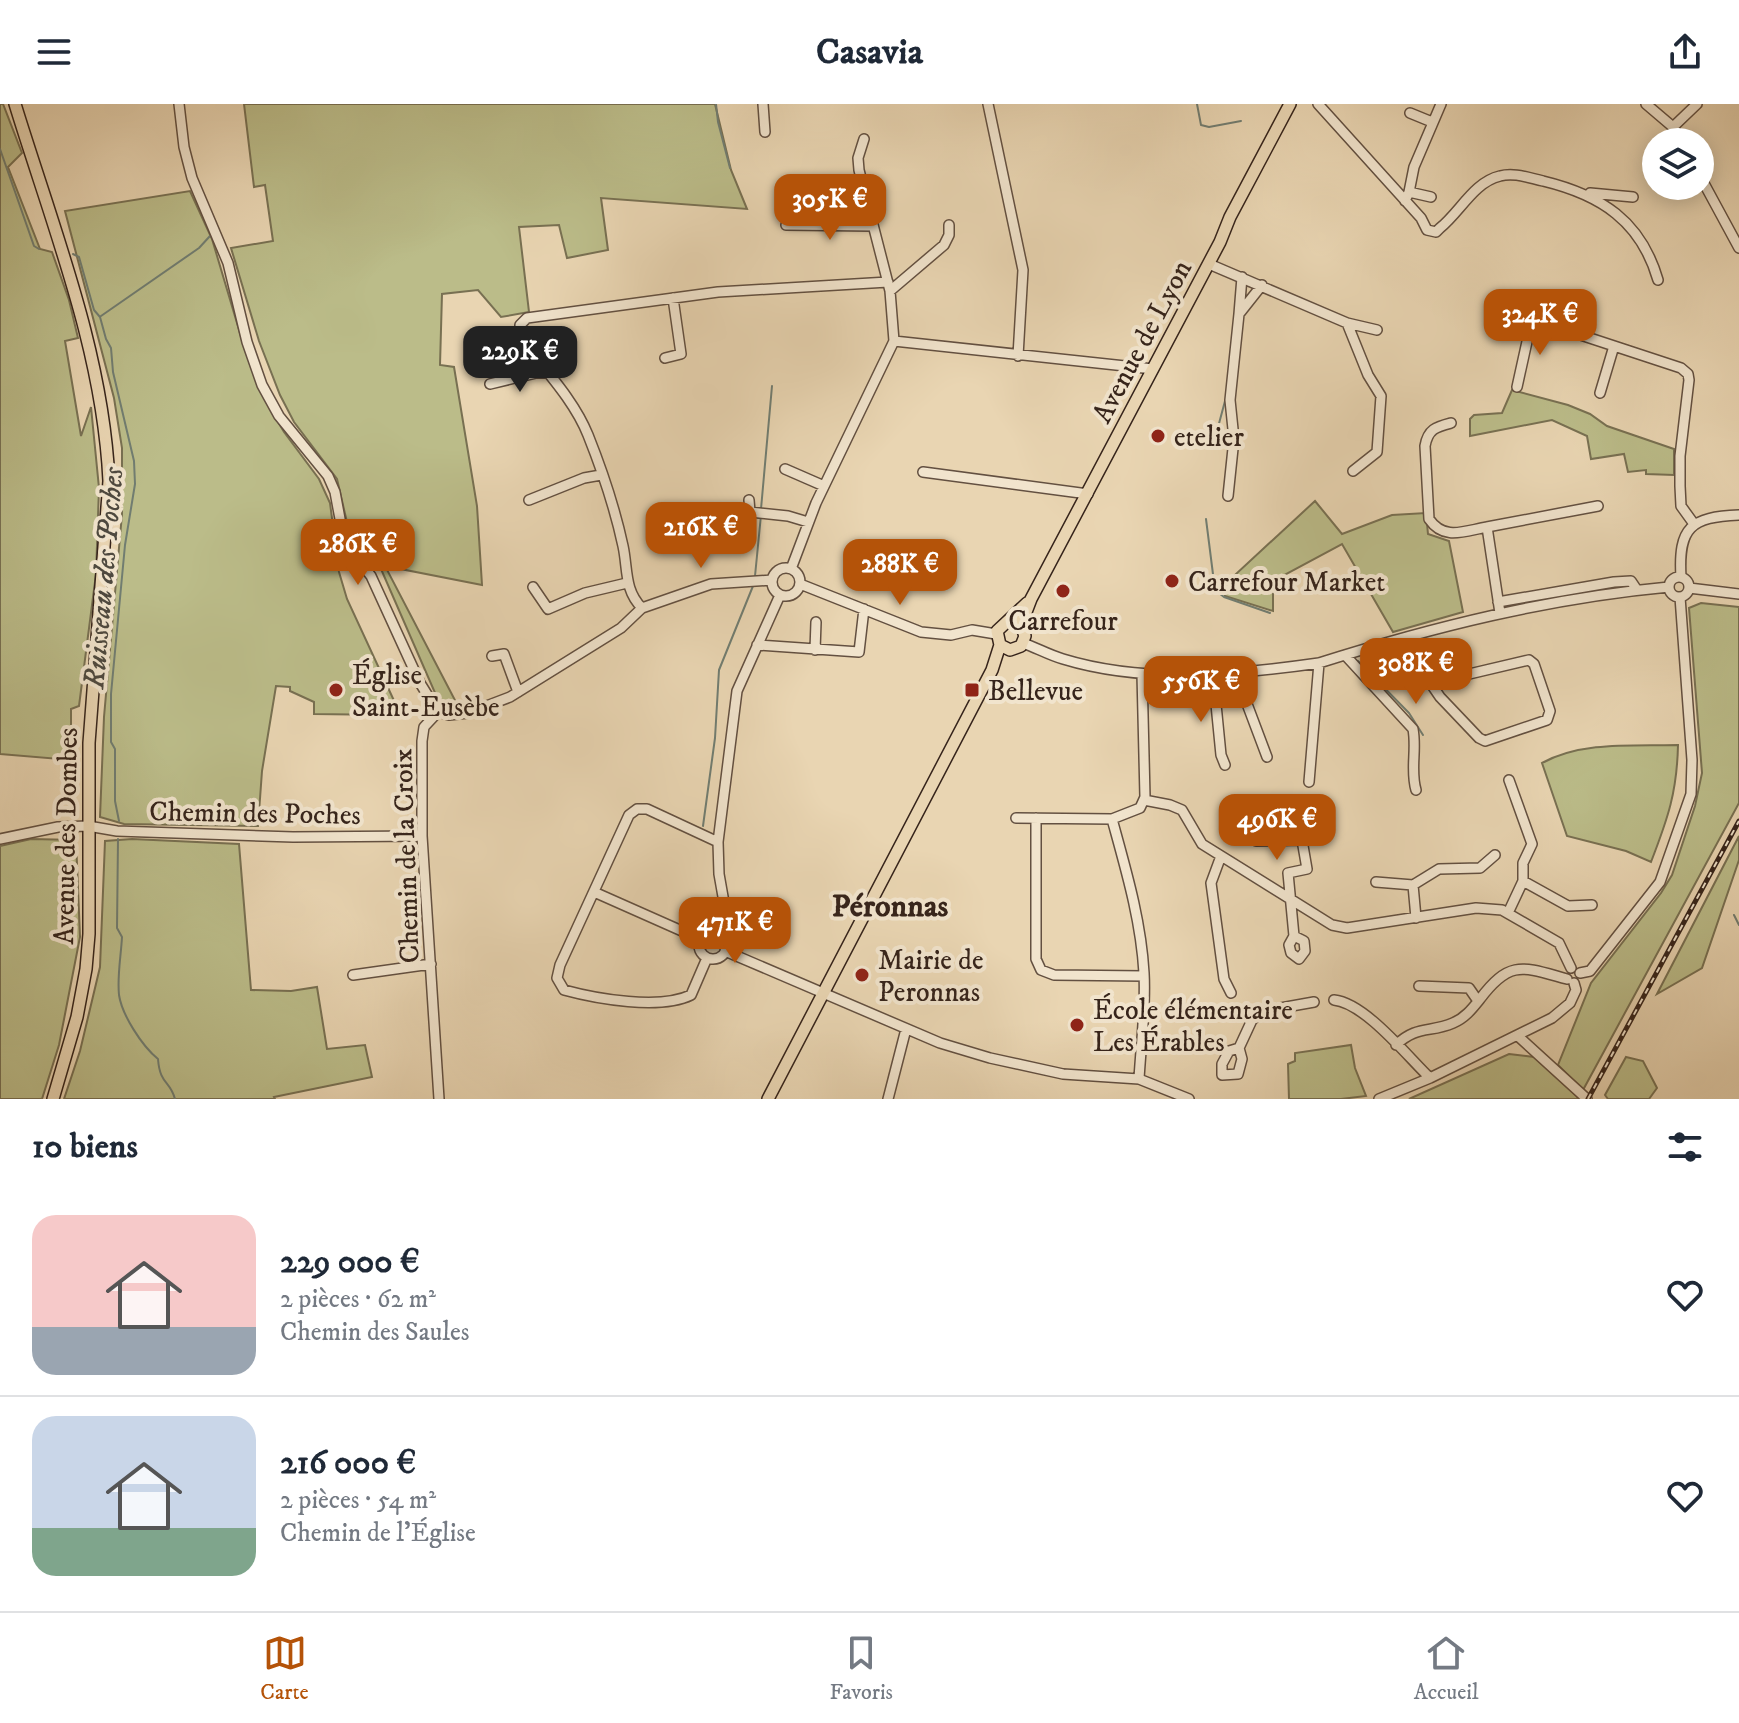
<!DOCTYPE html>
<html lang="fr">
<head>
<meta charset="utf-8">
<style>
  :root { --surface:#fff; --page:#f6f6f7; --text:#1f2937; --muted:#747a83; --line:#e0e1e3; --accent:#b45309 }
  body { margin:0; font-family:"IM FELL DW Pica",serif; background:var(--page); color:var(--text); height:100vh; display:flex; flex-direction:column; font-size:30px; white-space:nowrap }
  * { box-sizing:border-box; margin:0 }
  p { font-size:26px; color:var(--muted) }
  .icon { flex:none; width:44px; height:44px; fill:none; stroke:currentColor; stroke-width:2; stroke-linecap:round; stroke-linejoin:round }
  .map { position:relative; height:995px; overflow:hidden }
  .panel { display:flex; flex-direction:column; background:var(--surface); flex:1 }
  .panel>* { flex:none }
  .tools { position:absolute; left:1642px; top:24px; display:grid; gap:16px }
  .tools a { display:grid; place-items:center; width:72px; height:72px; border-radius:50%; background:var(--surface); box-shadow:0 4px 20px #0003; font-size:40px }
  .price { position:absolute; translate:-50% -68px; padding:0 18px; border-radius:16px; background:var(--accent); color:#fff; font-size:26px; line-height:52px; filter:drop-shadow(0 2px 4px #0008) }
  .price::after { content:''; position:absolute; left:50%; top:48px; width:24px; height:18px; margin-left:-12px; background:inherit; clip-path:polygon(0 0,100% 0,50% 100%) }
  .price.current { background:#222; color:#fff }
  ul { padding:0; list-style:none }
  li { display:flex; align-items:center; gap:24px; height:200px; padding:0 32px }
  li+li { border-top:2px solid var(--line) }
  li span { display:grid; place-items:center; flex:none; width:224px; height:160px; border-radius:24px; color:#555 }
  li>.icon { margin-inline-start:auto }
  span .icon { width:96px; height:96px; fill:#fffc; stroke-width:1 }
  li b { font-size:34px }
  h2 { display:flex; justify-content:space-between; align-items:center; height:96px; padding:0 32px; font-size:34px }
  header { display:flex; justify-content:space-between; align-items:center; height:104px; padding:0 32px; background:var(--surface); font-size:36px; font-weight:700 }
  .tab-bar { display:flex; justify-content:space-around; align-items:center; height:112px; border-top:2px solid var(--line); background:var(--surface); font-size:22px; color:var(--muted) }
  .tab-bar a { display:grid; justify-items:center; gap:4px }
  .tab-bar .current { color:var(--accent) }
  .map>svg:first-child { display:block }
  .green { fill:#bbbc89; stroke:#787052; stroke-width:2 }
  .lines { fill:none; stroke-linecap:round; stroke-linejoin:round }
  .stream { stroke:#717d71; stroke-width:2 }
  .minor-casing { stroke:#635041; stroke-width:12 }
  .major-casing { stroke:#36241b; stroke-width:14 }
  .minor { stroke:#f1e4cd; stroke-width:9 }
  .major { stroke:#e9d5b2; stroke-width:11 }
  .rail-casing { stroke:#36241b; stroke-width:5 }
  .rail { stroke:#f1e4cd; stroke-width:2; stroke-dasharray:6; stroke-linecap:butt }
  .poi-dot { fill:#8f2418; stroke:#f1e4cd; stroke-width:3 }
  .labels { text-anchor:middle; stroke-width:8; stroke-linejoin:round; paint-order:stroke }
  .street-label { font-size:28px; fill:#36241b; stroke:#f1e4cd }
  .poi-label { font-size:28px; fill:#36241b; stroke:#f1e4cd; text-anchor:start }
  .water-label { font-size:30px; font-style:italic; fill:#4e493f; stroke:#f1e4cd }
  .quarter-label { font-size:32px; font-weight:bold; fill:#36241b; stroke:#f1e4cd }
</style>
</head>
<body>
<header><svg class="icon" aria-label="menu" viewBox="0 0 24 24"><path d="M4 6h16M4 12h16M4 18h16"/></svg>Casavia<svg class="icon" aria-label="share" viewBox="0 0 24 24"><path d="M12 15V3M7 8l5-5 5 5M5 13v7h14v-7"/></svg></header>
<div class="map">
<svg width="1739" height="995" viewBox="0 0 1739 995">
  <rect width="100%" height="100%" fill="#e9d5b2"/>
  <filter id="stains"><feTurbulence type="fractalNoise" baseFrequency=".0025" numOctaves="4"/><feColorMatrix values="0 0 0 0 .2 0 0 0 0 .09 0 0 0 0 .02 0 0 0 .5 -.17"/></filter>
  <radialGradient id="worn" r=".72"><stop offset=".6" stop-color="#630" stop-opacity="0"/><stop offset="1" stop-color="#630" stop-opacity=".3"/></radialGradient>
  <!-- green -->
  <path class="green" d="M0,0H3L22,49L8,63L40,145L52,148L69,196L78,234L65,237L81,332L91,303L99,384L96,470L79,602L71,605V656L0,650Z
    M244,0H715L731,66L747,105L601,94L608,146L567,154L559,121L519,123L529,208L501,213L478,186L442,190L440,261L454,263L477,402L482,481L385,462L458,602L451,605L439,598L381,465L372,464L359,449L349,427L337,375L294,318L280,291L259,237L231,144L273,137L265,81L254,83Z
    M190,87L212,135L245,246L268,301L284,328L319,375L330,399L339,468L347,495L396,601L390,611L314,610V598L290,587V583L276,582L262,667L258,722L124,720L100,713L104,613L122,410V344L114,294L65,107Z
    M1512,286L1568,301L1590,310L1607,322L1674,345V371L1646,370V366L1628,368L1624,350L1591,355L1587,332L1552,316L1470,332V315L1474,311L1502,309Z
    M1315,397L1342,430L1392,411L1426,409L1428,430L1449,437L1463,508L1393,528L1342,440L1273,477V507L1225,492L1223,482Z
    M1701,499L1739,503V699L1583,986L1558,961L1591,879L1661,789L1672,771L1695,702L1702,669L1689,504Z
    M1678,641C1677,688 1668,714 1651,758L1626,747L1567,732L1542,659C1582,637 1634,642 1678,641Z
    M1739,732V756L1702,864L1657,890Z
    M31,735L76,736L80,833L59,941L42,995H0V742Z
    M132,735L239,740L251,886L291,887L317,883L327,945L365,941L372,973L274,993L275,995H64L80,947L100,863L105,737Z
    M1351,941L1355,964L1366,992L1341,995H1289L1288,960L1295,957V949Z
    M1509,950L1534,953L1578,993L1577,995H1409Z
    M1626,953L1643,957L1657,984L1649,995H1608L1605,991Z"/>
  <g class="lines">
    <!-- stream -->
    <path class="stream" d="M716,0L718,18L730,64
      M1197,0L1201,21L1209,23L1241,17
      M0,45L34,142L39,145
      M73,150L79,153L94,206L100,213L106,235L111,244L113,268L134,357L135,380L125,441L111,590V638L115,645V697L119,717
      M101,212L199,144L210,132
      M1213,342L1225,297
      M761,405L772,282
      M1206,415L1215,486L1224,493L1270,509
      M755,472L761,411
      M1358,557L1409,609L1423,631
      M703,722L715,634L719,566L753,482
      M118,735L117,824L122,833C121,852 117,872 119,891C122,911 142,942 158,955C160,981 170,976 175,995
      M1734,811L1739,821"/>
    <defs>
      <path id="minor" d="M179,0L184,43L192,74L228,159L247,238L262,281L279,312L328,372L335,388L343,431L349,444L371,472L420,579L438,608L424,623L422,637V732L439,995
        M763,0L765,28
        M988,0L1023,166L1018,252
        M1318,0L1421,114L1427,126L1436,128L1440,124C1460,108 1474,78 1500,72C1514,68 1529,74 1543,77C1601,91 1641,117 1658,176
        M1646,0L1673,23L1682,38
        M1410,9L1432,18
        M1673,23L1697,0
        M864,35L858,54L859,66L890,187L894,237
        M1700,72L1739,144
        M1409,88L1431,93
        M1590,89L1633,93
        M1405,97L1409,88L1414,63L1441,0
        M786,121L873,122
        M1209,160L1347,219L1377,226
        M890,187L944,141L949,131V121
        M1239,210L1242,173
        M1347,219L1368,271L1381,292L1377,348L1353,367
        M665,254L681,250L673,194
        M490,280L536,269H547
        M1517,283L1532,215L1681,264L1688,270L1689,276L1680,352V382L1681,402L1694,420
        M1600,289L1614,242
        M1451,319C1436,323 1428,325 1425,342L1429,415C1444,437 1464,427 1487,423
        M785,365L824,382
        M923,368L1088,390
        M1228,392L1234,335L1230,296L1239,210L1262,181
        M529,396L584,374L601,371
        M749,396L750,408L788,412L808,418
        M772 478a14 14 0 1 1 28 0a14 14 0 1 1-28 0Z
        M791,465L816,399L894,237L1153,265
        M1669 483a10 10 0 1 1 20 0a10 10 0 1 1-20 0Z
        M1681,473C1678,423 1691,413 1739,411
        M800,480L921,528L951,531L972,526L996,530
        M533,483L548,505L585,489L627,479
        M1689,484L1739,490
        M1498,498L1614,478L1631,477L1637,486
        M642,504C624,486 628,465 623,442C615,405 602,366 588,331C574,296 545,266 522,236L520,221L527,214L718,188L888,178
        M1500,509L1487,423L1598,402
        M1411,532L1427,574L1440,593L1479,634L1485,637L1547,616L1550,607L1534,560L1529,556L1431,579
        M1023,539C1037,544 1049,551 1063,555C1145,580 1235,571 1319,559C1433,523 1549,494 1669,483
        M757,541L859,548L864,505
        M815,546L816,518
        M1345,551L1413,625C1417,646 1410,666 1416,686
        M492,552L504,550L518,588
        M1235,568L1267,653
        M1213,570L1221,651L1225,661
        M438,608L449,611L468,609L510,593L621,524L642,504L711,480L772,476
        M1309,678L1319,559
        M1144,696L1170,701L1182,706L1202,740L1332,821L1347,824L1476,804L1502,806L1559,839L1571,864
        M1016,714L1112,715
        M1036,714V855L1041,866L1054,871L1144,872
        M0,735L58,723L88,722L117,727L293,733L422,732
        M1256,737L1302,736L1307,765L1288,769L1294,832L1289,841L1291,849L1299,855L1305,847L1304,837L1294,832
        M1221,752L1211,779L1224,875L1231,889
        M1523,777L1568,802L1592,801
        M1376,778L1413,781L1416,814
        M1413,781L1439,765L1480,764L1495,751
        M594,788L700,835
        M1508,809L1523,777V759L1532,740L1509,676
        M699 841a14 14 0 1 1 28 0a14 14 0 1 1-28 0Z
        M719,829L725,804L719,770L718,738L737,587L780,491
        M725,847L940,939L990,954L1063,970L1139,975L1189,995
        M707,854L691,891C660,906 597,895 564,886L557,874L560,861L629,711L637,705H647L718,738
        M1580,869L1590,867L1660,778L1691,690L1692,656L1680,493
        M353,871L431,860
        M1419,882L1469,884L1478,897
        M1334,896C1365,899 1407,952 1430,974
        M1519,933L1587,995
        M1396,941C1417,921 1430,929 1453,919C1465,914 1472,905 1480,895C1510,855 1523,863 1567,875
        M1239,944L1242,955L1238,970L1222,971V960L1229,947L1239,944L1252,916L1264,907L1314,898
        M1139,975C1141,940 1146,904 1144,869C1141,816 1126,766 1112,715L1140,704L1145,693L1142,570
        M888,995L906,925
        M1379,995L1430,974L1552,914L1570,899L1576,886L1574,879"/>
      <path id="major" d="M15,0C53,124 103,247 109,377L89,639V830L86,865L77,913L53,995
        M1010,517L1021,521L1025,532L1021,542L1010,546L1000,541L997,527L1027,499
        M1021,521L1031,495L1220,138L1230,113L1290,0
        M768,995L992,566L1000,541"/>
    </defs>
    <!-- minor casing -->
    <use href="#minor" class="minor-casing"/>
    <!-- major casing -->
    <use href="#major" class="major-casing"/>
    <!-- minor -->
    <use href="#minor" class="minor"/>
    <!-- major -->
    <use href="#major" class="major"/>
    <defs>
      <path id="rail" d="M1588,995L1739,717"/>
    </defs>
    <!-- rail casing -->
    <use href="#rail" class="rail-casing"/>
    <!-- rail -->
    <use href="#rail" class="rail"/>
  </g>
  <!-- markers -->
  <g class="poi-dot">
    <circle cx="1158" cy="332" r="8"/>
    <circle cx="1172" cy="477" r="8"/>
    <circle cx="1063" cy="487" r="8"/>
    <circle cx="336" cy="586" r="8"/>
    <rect x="964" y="578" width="16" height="16" rx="4"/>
    <circle cx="862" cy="871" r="8"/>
    <circle cx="1077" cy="921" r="8"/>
  </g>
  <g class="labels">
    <!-- street labels -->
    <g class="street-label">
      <text transform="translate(1141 237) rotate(-62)" y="10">Avenue de Lyon</text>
      <text transform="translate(255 708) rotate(1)" y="10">Chemin des Poches</text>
      <text transform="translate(65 732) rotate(-89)" y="10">Avenue des Dombes</text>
      <text transform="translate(405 752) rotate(-92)" y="10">Chemin de la Croix</text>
    </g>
    <!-- poi labels -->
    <g class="poi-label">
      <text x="1174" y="342">etelier</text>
      <text x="1188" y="487">Carrefour Market</text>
      <text x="1063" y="526" text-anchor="middle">Carrefour</text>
      <text x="352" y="580">Église<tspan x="352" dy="32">Saint-Eusèbe</tspan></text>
      <text x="988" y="596">Bellevue</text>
      <text x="878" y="865">Mairie de<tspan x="878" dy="32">Peronnas</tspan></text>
      <text x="1093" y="915">École élémentaire<tspan x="1093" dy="32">Les Érables</tspan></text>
    </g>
    <!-- water labels -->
    <g class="water-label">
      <text transform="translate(103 474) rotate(-85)" y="10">Ruisseau des Poches</text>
    </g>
    <!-- quarter labels -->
    <g class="quarter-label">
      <text x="890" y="812">Péronnas</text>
    </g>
  </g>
  <rect width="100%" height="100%" filter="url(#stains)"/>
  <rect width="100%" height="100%" fill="url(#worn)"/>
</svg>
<div class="tools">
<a><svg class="icon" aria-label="layers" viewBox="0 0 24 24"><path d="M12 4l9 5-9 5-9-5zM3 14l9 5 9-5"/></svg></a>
</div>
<b class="price" style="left:830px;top:138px">305K €</b>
<b class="price" style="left:1540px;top:253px">324K €</b>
<b class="price current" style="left:520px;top:290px">229K €</b>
<b class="price" style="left:701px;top:466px">216K €</b>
<b class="price" style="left:358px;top:483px">286K €</b>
<b class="price" style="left:900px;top:503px">288K €</b>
<b class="price" style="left:1416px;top:602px">308K €</b>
<b class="price" style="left:1201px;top:620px">556K €</b>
<b class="price" style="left:1277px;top:758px">496K €</b>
<b class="price" style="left:735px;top:861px">471K €</b>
</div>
<section class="panel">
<h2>10 biens<svg class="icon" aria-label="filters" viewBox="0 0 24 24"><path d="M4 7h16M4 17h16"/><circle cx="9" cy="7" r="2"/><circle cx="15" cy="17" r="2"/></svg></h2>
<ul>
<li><span style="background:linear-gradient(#f6c9c9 70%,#9aa5b1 0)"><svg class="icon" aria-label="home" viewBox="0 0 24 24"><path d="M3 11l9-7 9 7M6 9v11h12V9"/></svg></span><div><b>229 000 €</b><p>2 pièces · 62 m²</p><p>Chemin des Saules</p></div><svg class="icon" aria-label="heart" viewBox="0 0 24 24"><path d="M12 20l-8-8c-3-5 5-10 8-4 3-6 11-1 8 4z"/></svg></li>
<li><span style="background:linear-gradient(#c9d6e8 70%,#7fa58c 0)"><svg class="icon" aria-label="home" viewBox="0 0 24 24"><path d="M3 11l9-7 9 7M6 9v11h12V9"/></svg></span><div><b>216 000 €</b><p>2 pièces · 54 m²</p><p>Chemin de l'Église</p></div><svg class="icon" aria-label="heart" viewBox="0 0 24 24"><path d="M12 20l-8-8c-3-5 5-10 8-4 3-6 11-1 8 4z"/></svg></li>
</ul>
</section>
<nav class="tab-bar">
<a class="current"><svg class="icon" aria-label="map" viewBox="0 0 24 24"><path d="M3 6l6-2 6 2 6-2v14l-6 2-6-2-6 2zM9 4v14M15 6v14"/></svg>Carte</a>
<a><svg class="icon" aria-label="saved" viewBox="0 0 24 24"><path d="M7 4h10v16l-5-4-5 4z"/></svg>Favoris</a>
<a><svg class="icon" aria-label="home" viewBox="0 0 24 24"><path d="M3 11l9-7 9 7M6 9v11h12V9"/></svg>Accueil</a>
</nav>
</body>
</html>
